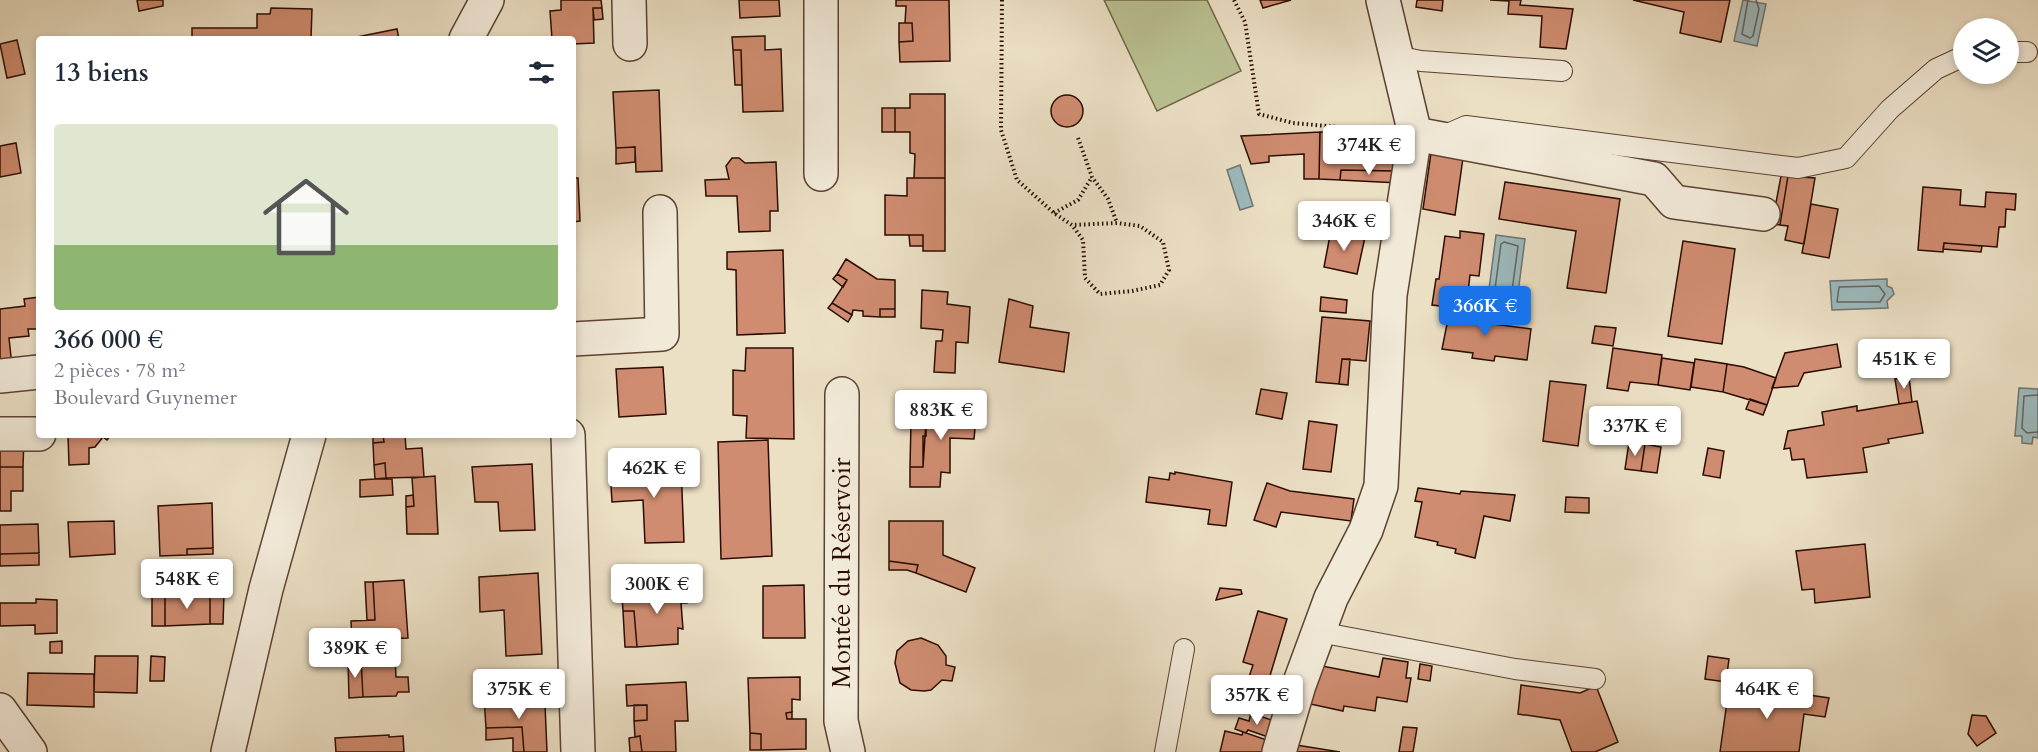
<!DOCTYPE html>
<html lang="fr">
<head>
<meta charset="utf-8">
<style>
  :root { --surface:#fff; --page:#f2f2f3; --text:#1f2937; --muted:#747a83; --accent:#1a73e8 }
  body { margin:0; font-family:Cardo,serif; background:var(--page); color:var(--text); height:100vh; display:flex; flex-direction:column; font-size:22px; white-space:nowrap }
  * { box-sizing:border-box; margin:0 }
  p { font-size:20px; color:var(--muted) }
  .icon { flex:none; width:33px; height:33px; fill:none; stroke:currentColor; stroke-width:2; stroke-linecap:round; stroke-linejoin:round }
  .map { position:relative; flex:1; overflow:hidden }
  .drawer { position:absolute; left:36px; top:36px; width:540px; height:402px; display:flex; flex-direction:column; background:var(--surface); border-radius:6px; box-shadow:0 3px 9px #0003 }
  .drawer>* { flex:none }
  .buttons { position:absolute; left:1953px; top:18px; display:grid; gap:12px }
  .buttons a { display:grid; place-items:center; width:66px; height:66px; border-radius:50%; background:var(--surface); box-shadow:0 3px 9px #0003; font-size:30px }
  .price { position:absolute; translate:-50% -51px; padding:0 14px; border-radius:6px; background:#fff; color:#222; font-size:20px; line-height:39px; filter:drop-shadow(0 2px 3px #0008) }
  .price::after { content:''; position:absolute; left:50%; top:36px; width:18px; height:14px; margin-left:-9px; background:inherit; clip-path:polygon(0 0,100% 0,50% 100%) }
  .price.active { background:var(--accent); color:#fff }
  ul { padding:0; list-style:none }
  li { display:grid; align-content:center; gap:12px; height:318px; padding:0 18px }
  li span { display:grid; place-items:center; height:186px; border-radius:6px; color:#555 }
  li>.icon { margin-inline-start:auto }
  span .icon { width:108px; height:108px; fill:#fffc; stroke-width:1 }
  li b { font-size:26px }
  h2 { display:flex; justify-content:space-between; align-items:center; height:72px; padding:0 18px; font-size:26px }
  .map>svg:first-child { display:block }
  .green { fill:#bac192; stroke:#726649; stroke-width:1.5 }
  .water { fill:#9cbabe; stroke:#6f7472; stroke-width:1.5 }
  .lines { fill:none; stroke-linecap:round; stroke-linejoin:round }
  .shore { stroke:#64635f; stroke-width:1.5 }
  .building { fill:#cf8c70; stroke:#2b0c00; stroke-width:1.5 }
  .lane-casing { stroke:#5b4131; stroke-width:22 }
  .street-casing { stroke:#5b4131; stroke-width:36 }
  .path { stroke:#2b0c00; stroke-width:4; stroke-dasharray:1.5 3; stroke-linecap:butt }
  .lane { stroke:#f2ead9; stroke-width:20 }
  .street { stroke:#f2ead9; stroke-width:33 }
  .labels { text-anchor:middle; stroke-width:5; stroke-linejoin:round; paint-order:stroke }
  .street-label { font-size:26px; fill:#2b0c00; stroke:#f2ead9 }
</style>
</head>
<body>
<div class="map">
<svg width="2038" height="752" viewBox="0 0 2038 752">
  <rect width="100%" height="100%" fill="#ebdfc4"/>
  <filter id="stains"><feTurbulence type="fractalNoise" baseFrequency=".00333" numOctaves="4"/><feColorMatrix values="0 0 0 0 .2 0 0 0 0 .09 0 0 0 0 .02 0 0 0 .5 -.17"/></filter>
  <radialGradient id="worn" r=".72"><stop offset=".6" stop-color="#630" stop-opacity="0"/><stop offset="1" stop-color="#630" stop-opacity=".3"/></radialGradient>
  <!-- green -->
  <path class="green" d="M1104,0H1207L1241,71L1157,111Z"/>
  <!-- water -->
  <path class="water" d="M1743,0L1766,4L1757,46L1734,41Z
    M1240,165L1253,206L1240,210L1227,170Z
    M1496,235L1525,239L1517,301L1488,297Z
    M1887,279V286L1892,288L1894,294L1887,301L1888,308L1832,310L1830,281Z
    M2019,388L2038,389V438L2033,437L2032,444L2022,443V436H2015Z"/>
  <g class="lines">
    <!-- shore -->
    <path class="shore" d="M1748,0L1742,34L1750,38L1753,36L1759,9L1756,0
      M1504,242L1518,246L1512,291L1509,293L1495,289L1501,244Z
      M1879,286L1885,294L1880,302H1837L1839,287Z
      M2038,395L2024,396L2022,428L2027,433L2038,432"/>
  </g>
  <!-- building -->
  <path class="building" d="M137,0H163V6L139,11Z
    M561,0H601L602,8H593L594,43L573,44V39H552L550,11L561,10Z
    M739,0H779L780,16L740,18Z
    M896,0H949L950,61L900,62L899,42L913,41L912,23H905L906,6H896Z
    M1260,0H1291L1263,8Z
    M1417,0H1443L1442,11L1416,7Z
    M1490,0H1521L1520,5L1573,9L1566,49L1540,47L1542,16L1508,14L1509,1Z
    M1633,0H1730L1721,42L1680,33L1684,12Z
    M271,8L312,9L311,39H192V28H257V14H270Z
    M593,8H602L603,19L594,20Z
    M899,23H912L913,41L899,42Z
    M397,29L399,39H347Z
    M765,36V50L781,49L783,111L743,112L741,50H733L732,37Z
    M17,40L25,74L7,78L0,44Z
    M733,50H741L742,85H735Z
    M659,90L662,171L636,172L635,147L616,148L613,92Z
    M910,94H945V178H914L915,154L910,153V132H895V108H910Z
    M1051 111a16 16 0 1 1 32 0a16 16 0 1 1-32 0Z
    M882,108H895V132H882Z
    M1320,132L1319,179H1304V154L1269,156V162L1251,164L1241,136Z
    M1320,132H1393V147L1403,148L1394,171L1341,170L1340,180L1319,179Z
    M16,143L21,173L0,177V146Z
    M635,147V162L616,164V148Z
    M1431,153L1463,158L1455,215L1423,209Z
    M732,158H739L745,163L776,162L778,211H770V231L739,232L737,196H706L705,180L729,179L726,166Z
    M1341,170L1394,171L1399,183L1340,180Z
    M1781,176H1788L1780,225L1772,224Z
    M1788,176L1815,178L1804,244L1785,240L1788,226L1780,225Z
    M573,178H578L580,221L573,222Z
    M907,178H945V251H923V235H885V195L907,196Z
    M1505,182L1620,199L1606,293L1567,288L1576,231L1499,219Z
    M1923,187L1961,190L1960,205L1985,207L1986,192L2016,194L2015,210L2006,209L2005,227H1999L1997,247L1944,243L1943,252L1918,250Z
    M1811,204L1838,209L1829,258L1802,253Z
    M1331,230L1365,237L1357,274L1324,267Z
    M1460,231L1484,234L1479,276L1470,275L1466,309L1432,305L1436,279H1439L1445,236L1460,238Z
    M909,235H923V246H910Z
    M1683,241L1735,249L1722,344L1668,336Z
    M1944,243L1982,246L1981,252L1943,249Z
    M783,250L785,333L737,335L736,270L727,269V252Z
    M846,259L877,279L895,280V309H880V317L863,316V311L853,310L852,315L832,303L847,280L837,274Z
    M837,274L847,280L843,287L833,279Z
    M922,290L948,292L947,304L970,307L968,343L956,342L955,373L934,372L936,341H942L943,330L921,328Z
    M39,297V329H28L29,336L9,338L12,366L0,367V309L25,306L24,299Z
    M1321,297L1347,300L1346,313L1320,311Z
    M1009,299L1033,306L1030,327L1069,333L1064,372L999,362Z
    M1467,299L1480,301L1479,311L1466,309Z
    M832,303L852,315L848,322L828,308Z
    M880,309H895V317H880Z
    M1450,309L1479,311L1478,322L1531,329L1527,360L1495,356L1494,361L1472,358L1473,353L1442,349Z
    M1322,317L1370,321L1366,361L1342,359L1339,384L1316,382Z
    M1595,326L1616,328L1613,346L1592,343Z
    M1837,344L1841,367L1804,373L1798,386L1772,388L1785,353Z
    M746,348H793L794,439L746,438L747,416L733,415V370L745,371Z
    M1613,348L1662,355L1658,385L1630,382L1628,391L1607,388Z
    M1662,358L1694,363L1690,390L1658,385Z
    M1342,359H1350L1348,385L1339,384Z
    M1695,359L1727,364L1723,392L1691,387Z
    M1727,364L1744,367L1776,378L1767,405L1723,392Z
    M663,367L666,414L619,417L616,369Z
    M1909,377L1912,402L1899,404L1895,379Z
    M1550,381L1586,385L1578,446L1543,441Z
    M1261,389L1287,393L1282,419L1256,414Z
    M1750,399L1767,405L1763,415L1746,409Z
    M1917,401L1923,433L1888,439L1889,443L1863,448L1867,472L1807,478L1804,459L1792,460L1790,448L1784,449L1788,431L1824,425L1822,412L1857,406V411Z
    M914,407H977L974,439L950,438V473L941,472L940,487H910V467H923V436H926V422L914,421Z
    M1309,421L1337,425L1331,472L1303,469Z
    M911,422H926L923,467H910Z
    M68,435H111L107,440L103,437L95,447L89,448V464L69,465Z
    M373,435H383L384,442L373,443Z
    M383,435H405L406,449L422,448L424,477L386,478L385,463L374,465L373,443L384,442Z
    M24,437L23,467H0V438Z
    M768,440L772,556L721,559L718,442Z
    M1629,442L1645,444L1641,471L1625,469Z
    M1645,444L1661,447L1657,473L1641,471Z
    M1708,448L1724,451L1720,478L1703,475Z
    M385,463L386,478L375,479L374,465Z
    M532,464L535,530L500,531L498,502H475L472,467Z
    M681,466L684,542L645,543L643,500L612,502L610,469Z
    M0,467H23V491H11V511H0Z
    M1175,472L1232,482L1226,526L1208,524L1210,510L1146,502L1149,477L1169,480L1170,473L1175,474Z
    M435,476L438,534H407L406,507L414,506L412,478Z
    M375,479H392L393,495L360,497V480Z
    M1267,483L1290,491L1354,499L1351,521L1281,512L1276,527L1254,520Z
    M1418,488L1460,494L1461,491L1515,495L1510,521L1484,516L1475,558L1455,553L1456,549L1437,545L1438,542L1415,537L1422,502L1415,501Z
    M413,495L414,506L406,507V496Z
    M1566,497L1589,498V513L1565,512Z
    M212,503L213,548L187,549V555L160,556L158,506Z
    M114,521L115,554L70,557L68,522Z
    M889,521H943V555L975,568L966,592L916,573L918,565L889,561Z
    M38,524L39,553L0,554V525Z
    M1865,544L1870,597L1815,603L1814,589L1802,590L1796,551Z
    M213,548V554L187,555V549Z
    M39,553V565L0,566V554Z
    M889,561L918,565L916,573L907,570H889Z
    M538,573L542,654L506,656L504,610L480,612L479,577Z
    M404,580L408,638L352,640L351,621L375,620L373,582Z
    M365,582H373L375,620H367Z
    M804,585L805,638H763V586Z
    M686,586L687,603H681L683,629L678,628V644L637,647L634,611H623L622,596L656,594V587Z
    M649,587H656V594H649Z
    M1220,588L1241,590L1242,594L1216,600Z
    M224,593L223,624H210V594Z
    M152,594H165V626H152Z
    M165,594H210V624L165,626Z
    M36,599L57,600V633L35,634V625L0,626V603H36Z
    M623,611H634L637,647H625Z
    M1258,611L1287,619L1266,689L1247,683L1253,665L1243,662Z
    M394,638L396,677H408L409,692H398L396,696L363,697L361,659L342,661L341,641Z
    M921,638L938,645L946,656V665L955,667L952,681L942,680L931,690L924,691L911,690L900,683L895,663L897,651L908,641Z
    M62,641V653H50V642Z
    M95,656H138L137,693L94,692Z
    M151,656L165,657L164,681H150Z
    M1708,656L1729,659L1726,682L1705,679Z
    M1383,658L1408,662L1406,678H1411L1407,702L1377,697L1375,711L1344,706L1343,711L1301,702L1312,664L1379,677Z
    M361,659L363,697L349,698L348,660Z
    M1420,664L1432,666L1430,681L1418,679Z
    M28,673L94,674V707L27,705Z
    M800,677V700L792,699V712L786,713L787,719H806V749L761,750V734L750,733L748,678Z
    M686,682L688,721H675L676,752H642L640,736L635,737L634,721L647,720V705L627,706L626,685Z
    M1734,684L1829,698L1825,717L1804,714L1799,752H1720L1727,702L1731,703Z
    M1521,685L1580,693L1596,686L1618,742L1595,752H1572L1560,720L1518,714Z
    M521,695V705L545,704L547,752H524L522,727L486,728L484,697Z
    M521,695H529V704L521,705Z
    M634,705H647V720L634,721Z
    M792,712V719H787L786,713Z
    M1251,713L1277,722L1271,738L1248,730L1246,733L1235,729L1239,718L1249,721Z
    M1972,715L1986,716L1996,733L1977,746L1968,734Z
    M522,727L524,752H513V738L486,740V728Z
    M1403,727L1417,728L1413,752H1399Z
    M1225,731L1242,735L1243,732L1273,742L1271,752H1220Z
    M750,733L761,734V750H750Z
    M389,735V737L403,736L404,752H336L335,738Z
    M640,736L642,752H630L629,738Z
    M1290,744L1340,752H1288Z"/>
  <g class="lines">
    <defs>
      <path id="lane" d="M2008,52H2027
        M1396,56L1421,61L1562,71
        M1439,138L1466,126L1798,168L1846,158L1890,109L1936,69L1964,56
        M1319,632L1515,669L1595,679
        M1165,752L1184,649"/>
      <path id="street" d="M629,0L630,44
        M821,0V174
        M466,39L487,0
        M1415,134L1654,179L1674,202L1763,214
        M573,339L662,334L660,212
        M0,376L39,372
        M842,394L841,721L848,752
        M0,434H39
        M568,435L578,752
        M0,710L30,752
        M228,752L266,589L309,435
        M1279,752L1299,685L1331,598L1366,530L1381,486L1390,295L1415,134L1383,0"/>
    </defs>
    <!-- lane casing -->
    <use href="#lane" class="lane-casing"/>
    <!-- street casing -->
    <use href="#street" class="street-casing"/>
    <!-- path -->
    <path class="path" d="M1002,0L1001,130L1017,180L1054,213L1072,225L1083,240L1085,278L1100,294L1132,291L1160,285L1169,270L1163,242L1140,226L1117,223L1072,225
      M1234,0L1245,22L1259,114L1293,123L1382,131
      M1078,138L1092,177L1108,199L1117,223
      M1054,213L1078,200L1092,177"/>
    <!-- lane -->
    <use href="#lane" class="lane"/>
    <!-- street -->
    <use href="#street" class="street"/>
  </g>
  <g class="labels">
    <!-- street labels -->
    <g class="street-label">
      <text transform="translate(841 573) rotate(-90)" y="9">Montée du Réservoir</text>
    </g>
  </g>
  <rect width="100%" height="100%" filter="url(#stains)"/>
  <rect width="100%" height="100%" fill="url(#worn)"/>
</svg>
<div class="buttons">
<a><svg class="icon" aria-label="layers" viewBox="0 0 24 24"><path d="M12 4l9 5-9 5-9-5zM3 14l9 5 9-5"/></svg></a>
</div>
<b class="price" style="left:1369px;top:176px">374K €</b>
<b class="price" style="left:1344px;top:252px">346K €</b>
<b class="price active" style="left:1485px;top:337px">366K €</b>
<b class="price" style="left:1904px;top:390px">451K €</b>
<b class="price" style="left:941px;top:441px">883K €</b>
<b class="price" style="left:1635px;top:457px">337K €</b>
<b class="price" style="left:654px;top:499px">462K €</b>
<b class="price" style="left:187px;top:610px">548K €</b>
<b class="price" style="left:657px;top:615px">300K €</b>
<b class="price" style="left:355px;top:679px">389K €</b>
<b class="price" style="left:519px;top:720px">375K €</b>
<b class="price" style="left:1767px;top:720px">464K €</b>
<b class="price" style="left:1257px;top:726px">357K €</b>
<section class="drawer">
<h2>13 biens<svg class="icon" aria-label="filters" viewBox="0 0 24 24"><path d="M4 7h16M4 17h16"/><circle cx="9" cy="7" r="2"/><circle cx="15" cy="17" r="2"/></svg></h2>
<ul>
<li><span style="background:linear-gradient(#dfe7d0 65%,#8fb573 0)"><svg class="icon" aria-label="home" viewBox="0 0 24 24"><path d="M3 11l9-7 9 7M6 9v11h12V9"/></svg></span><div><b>366 000 €</b><p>2 pièces · 78 m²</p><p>Boulevard Guynemer</p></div></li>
</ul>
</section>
</div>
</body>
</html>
